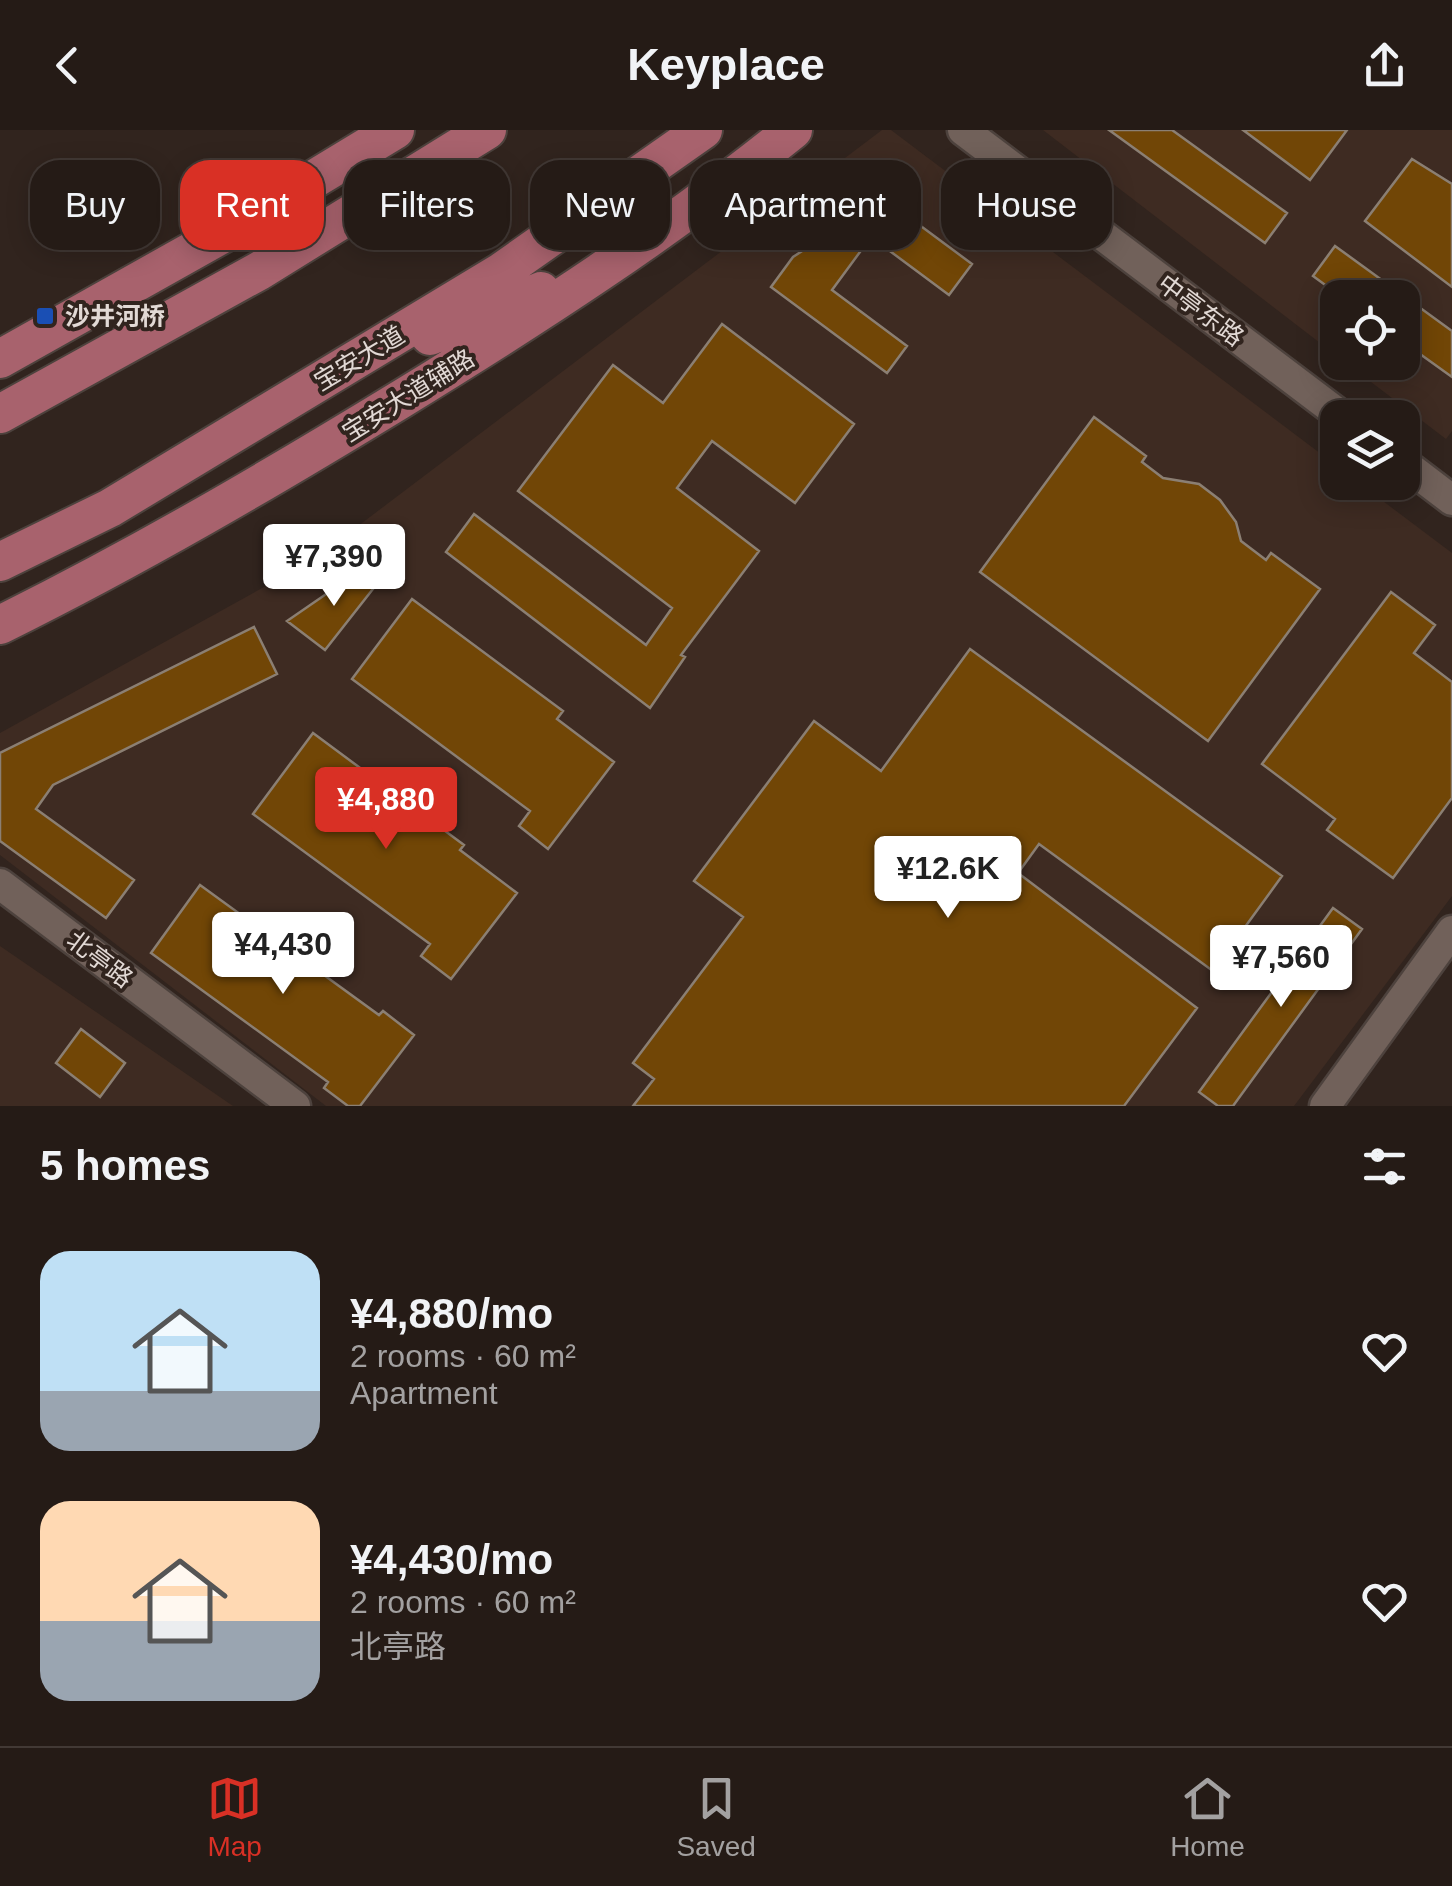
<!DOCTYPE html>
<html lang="en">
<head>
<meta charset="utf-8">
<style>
  :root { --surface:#251b16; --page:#2d241f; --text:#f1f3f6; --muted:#a3a1a1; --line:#423935; --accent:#d93025 }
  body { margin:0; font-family:Helvetica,"Noto Sans SC",sans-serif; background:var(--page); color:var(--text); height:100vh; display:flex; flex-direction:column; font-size:38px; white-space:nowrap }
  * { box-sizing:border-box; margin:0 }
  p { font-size:32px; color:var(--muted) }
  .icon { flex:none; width:55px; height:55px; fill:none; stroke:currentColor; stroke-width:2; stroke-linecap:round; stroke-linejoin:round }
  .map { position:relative; height:976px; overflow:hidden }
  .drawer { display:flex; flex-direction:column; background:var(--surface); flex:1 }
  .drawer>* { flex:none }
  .banner { position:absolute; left:30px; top:30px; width:1392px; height:90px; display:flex; gap:20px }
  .tools { position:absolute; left:1320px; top:150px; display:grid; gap:20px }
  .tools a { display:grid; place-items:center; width:100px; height:100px; border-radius:20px; background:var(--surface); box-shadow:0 5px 25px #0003,0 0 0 2px var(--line); font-size:50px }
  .price { position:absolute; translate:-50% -85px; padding:0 22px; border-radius:10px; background:#fff; color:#222; font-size:32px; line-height:65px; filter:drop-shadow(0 2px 5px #0008) }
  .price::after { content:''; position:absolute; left:50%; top:60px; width:30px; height:22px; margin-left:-15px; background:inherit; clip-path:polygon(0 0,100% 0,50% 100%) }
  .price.selected { background:var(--accent); color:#fff }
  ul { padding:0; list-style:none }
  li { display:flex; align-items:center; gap:30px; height:250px; padding:0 40px }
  li span { display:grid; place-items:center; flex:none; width:280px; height:200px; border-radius:30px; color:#555 }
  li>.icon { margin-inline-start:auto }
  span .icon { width:120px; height:120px; fill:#fffc; stroke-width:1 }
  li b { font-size:42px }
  h2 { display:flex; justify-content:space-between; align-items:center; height:120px; padding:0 40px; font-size:42px }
  .chip { padding:0 35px; border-radius:30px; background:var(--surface); box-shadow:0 5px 25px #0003,0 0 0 2px var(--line); font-size:35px; line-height:90px }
  .chip.selected { background:var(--accent); color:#fff }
  header { display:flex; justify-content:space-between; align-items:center; height:130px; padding:0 40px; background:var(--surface); font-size:45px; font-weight:700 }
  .dock { display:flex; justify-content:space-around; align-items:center; height:140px; border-top:2px solid var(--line); background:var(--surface); font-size:28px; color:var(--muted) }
  .dock a { display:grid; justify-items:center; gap:5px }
  .dock .selected { color:var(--accent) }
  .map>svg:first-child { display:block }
  .built { fill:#3e2b22 }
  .building { fill:#714606; stroke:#8b7f73; stroke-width:2.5 }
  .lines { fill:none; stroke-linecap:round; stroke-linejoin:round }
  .minor-casing { stroke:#4d423d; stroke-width:35 }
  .major-casing { stroke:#4d423d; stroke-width:42 }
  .minor { stroke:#71615a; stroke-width:30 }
  .major { stroke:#a8626d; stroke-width:38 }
  .transit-dot { fill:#1a4fb4; stroke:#31241e; stroke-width:4 }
  .labels { text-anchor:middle; stroke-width:8; stroke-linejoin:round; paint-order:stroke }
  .street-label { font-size:25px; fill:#e2d9d5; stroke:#31241e }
  .poi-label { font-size:25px; font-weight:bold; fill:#e2d9d5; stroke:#31241e; text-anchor:start }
</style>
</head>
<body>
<header><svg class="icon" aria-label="back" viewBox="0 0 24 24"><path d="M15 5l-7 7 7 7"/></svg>Keyplace<svg class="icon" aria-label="share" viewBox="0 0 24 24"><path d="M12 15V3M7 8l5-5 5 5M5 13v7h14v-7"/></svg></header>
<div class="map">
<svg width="1452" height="976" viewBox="0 0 1452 976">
  <rect width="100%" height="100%" fill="#31241e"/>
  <!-- built -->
  <path class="built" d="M882,0H891L1337,336L1338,352L1359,353L1452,423V766L1294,976H326L0,725V603L313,430Z
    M1043,0H1452V301L1446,309L1346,233L1402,232V168H1338L1337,226Z
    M0,816L233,976H0Z"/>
  <!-- building -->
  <path class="building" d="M1109,0H1172L1287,83L1265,113Z
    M1243,0H1347L1310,50Z
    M1412,29L1452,54V157L1365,91Z
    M883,68L972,134L949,165L871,107L832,160L907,216L887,243L771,157L793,127Z
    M1335,116L1452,201V247L1402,211V168H1343L1313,146Z
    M722,194L854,294L795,373L712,311L677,358L759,421L681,525L685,527L650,578L446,422L474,384L646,515L672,478L518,361L613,235L663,273Z
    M1094,287L1146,326L1142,332L1163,348L1199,354L1220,370L1236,392L1241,411L1266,430L1271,423L1320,459L1208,611L980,442Z
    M364,438L380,450L325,520L287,491Z
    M1391,462L1435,495L1414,523L1452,552V668L1393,748L1327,700L1335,689L1262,634Z
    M412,469L563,581L557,589L614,632L548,719L519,696L530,681L352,549Z
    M254,497L277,544L53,655L36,679L134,750L106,788L0,711V623Z
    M970,519L1282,746L1213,841L1039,714L1018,743L1197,878L1124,976H633L654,949L633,933L743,787L694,751L814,591L881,641Z
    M313,603L464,715L460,720L517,763L451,849L421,826L430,814L253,684Z
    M200,755L379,885L383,881L414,905L360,976H348L324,958L328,952L151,823Z
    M1333,778L1362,799L1233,976H1218L1199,962Z
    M81,899L125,933L100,967L56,933Z"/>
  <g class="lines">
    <defs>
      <path id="minor" d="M963,0L1344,288
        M1402,332L1452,370
        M0,754L295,976
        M1325,976L1452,801"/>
      <path id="major" d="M430,206L541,161
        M0,229L235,97L395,0
        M0,284L259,141L487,0
        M0,432L110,378L501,142L703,0
        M0,495C137,427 267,351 398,271C535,187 668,101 793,0"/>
    </defs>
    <!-- minor casing -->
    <use href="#minor" class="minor-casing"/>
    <!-- major casing -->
    <use href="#major" class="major-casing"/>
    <!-- minor -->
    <use href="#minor" class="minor"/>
    <!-- major -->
    <use href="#major" class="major"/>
  </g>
  <!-- markers -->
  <rect class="transit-dot" x="35" y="176" width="20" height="20" rx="5"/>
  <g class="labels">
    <!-- street labels -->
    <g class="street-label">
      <text transform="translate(1201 180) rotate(37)" y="9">中亭东路</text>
      <text transform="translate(359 228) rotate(-31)" y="9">宝安大道</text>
      <text transform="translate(408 265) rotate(-32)" y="9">宝安大道辅路</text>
      <text transform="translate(100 829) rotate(37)" y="9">北亭路</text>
    </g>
    <!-- poi labels -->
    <g class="poi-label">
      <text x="65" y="195">沙井河桥</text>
    </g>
  </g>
</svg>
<div class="tools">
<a><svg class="icon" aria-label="locate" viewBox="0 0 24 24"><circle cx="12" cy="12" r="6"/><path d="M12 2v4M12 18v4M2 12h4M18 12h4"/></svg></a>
<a><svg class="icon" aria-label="layers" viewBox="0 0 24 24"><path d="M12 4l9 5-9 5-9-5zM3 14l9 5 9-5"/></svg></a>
</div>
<b class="price" style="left:334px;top:479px">¥7,390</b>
<b class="price selected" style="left:386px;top:722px">¥4,880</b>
<b class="price" style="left:948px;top:791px">¥12.6K</b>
<b class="price" style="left:283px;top:867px">¥4,430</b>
<b class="price" style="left:1281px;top:880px">¥7,560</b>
<div class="banner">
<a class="chip">Buy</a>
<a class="chip selected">Rent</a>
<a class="chip">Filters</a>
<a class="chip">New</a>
<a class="chip">Apartment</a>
<a class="chip">House</a>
</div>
</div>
<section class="drawer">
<h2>5 homes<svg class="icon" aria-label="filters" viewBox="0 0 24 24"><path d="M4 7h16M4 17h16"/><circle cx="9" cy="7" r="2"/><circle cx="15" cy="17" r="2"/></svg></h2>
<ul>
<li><span style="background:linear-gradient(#bfe0f5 70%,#9aa5b1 0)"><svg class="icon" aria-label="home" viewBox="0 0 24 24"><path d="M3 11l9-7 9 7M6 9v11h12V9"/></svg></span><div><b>¥4,880/mo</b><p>2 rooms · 60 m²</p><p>Apartment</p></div><svg class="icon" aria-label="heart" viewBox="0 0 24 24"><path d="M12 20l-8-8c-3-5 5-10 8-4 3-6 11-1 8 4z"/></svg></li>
<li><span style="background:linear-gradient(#ffd9b3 60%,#9aa5b1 0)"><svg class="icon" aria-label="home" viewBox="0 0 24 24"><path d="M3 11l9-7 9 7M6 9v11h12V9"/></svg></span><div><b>¥4,430/mo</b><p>2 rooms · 60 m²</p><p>北亭路</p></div><svg class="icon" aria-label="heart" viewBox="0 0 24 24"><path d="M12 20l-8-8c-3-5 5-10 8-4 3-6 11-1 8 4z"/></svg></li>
</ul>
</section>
<nav class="dock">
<a class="selected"><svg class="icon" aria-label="map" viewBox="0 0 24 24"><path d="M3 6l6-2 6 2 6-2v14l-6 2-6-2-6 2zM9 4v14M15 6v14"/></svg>Map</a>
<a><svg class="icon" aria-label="saved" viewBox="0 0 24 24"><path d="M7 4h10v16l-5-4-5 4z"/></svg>Saved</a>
<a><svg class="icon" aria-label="home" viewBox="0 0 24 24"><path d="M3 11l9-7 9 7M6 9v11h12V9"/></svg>Home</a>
</nav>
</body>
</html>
